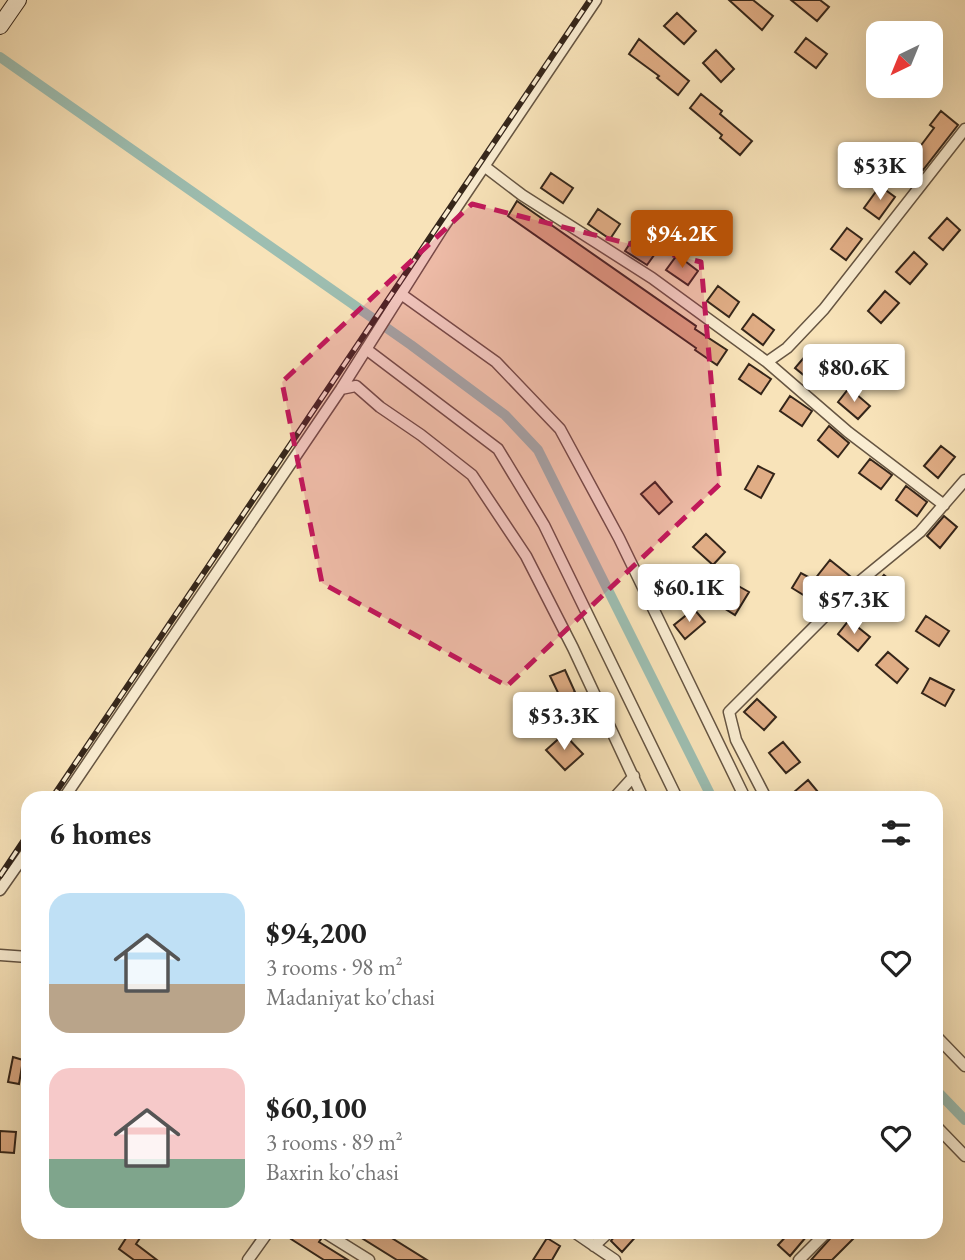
<!DOCTYPE html>
<html lang="en">
<head>
<meta charset="utf-8">
<style>
  :root { --surface:#fff; --page:#f6f6f6; --text:#222; --muted:#767676; --accent:#b45309 }
  body { margin:0; font-family:"EB Garamond",serif; background:var(--page); color:var(--text); height:100vh; display:flex; flex-direction:column; font-size:26px; white-space:nowrap }
  * { box-sizing:border-box; margin:0 }
  p { font-size:23px; color:var(--muted) }
  .icon { flex:none; width:38px; height:38px; fill:none; stroke:currentColor; stroke-width:2; stroke-linecap:round; stroke-linejoin:round }
  .map { position:relative; flex:1; overflow:hidden }
  .details { position:absolute; left:21px; top:791px; width:922px; height:448px; display:flex; flex-direction:column; background:var(--surface); border-radius:21px; box-shadow:0 7px 28px #0002 }
  .details>* { flex:none }
  .needle { width:46px; rotate:223deg }
  .controls { position:absolute; left:866px; top:21px; display:grid; gap:14px }
  .controls a { display:grid; place-items:center; width:77px; height:77px; border-radius:14px; background:var(--surface); box-shadow:0 7px 28px #0002; font-size:35px }
  .price { position:absolute; translate:-50% -60px; padding:0 16px; border-radius:7px; background:#fff; color:#222; font-size:23px; line-height:46px; filter:drop-shadow(0 2px 4px #0008) }
  .price::after { content:''; position:absolute; left:50%; top:42px; width:21px; height:16px; margin-left:-10px; background:inherit; clip-path:polygon(0 0,100% 0,50% 100%) }
  .price.selected { background:var(--accent); color:#fff }
  ul { padding:0; list-style:none }
  li { display:flex; align-items:center; gap:21px; height:175px; padding:0 28px }
  li span { display:grid; place-items:center; flex:none; width:196px; height:140px; border-radius:21px; color:#555 }
  li>.icon { margin-inline-start:auto }
  span .icon { width:84px; height:84px; fill:#fffc; stroke-width:1 }
  li b { font-size:30px }
  h2 { display:flex; justify-content:space-between; align-items:center; height:84px; padding:0 28px; font-size:30px }
  .map>svg:first-child { display:block }
  .lines { fill:none; stroke-linecap:round; stroke-linejoin:round }
  .canal { stroke:#9dbeb1; stroke-width:10 }
  .building { fill:#e0ad85; stroke:#35261a; stroke-width:2 }
  .street-casing { stroke:#665542; stroke-width:13 }
  .secondary-casing { stroke:#35261a; stroke-width:18 }
  .street { stroke:#faedd2; stroke-width:10 }
  .secondary { stroke:#faedd2; stroke-width:16 }
  .rail-casing { stroke:#35261a; stroke-width:6 }
  .rail { stroke:#faedd2; stroke-width:3.5; stroke-dasharray:10; stroke-linecap:butt }
  .marked { fill:#c2185b; fill-opacity:0.2; stroke:#c2185b; stroke-width:5; stroke-dasharray:14 9; stroke-linejoin:round }
</style>
</head>
<body>
<div class="map">
<svg width="965" height="1260" viewBox="0 0 965 1260">
  <rect width="100%" height="100%" fill="#f8e3b9"/>
  <filter id="stains"><feTurbulence type="fractalNoise" baseFrequency=".00286" numOctaves="4"/><feColorMatrix values="0 0 0 0 .2 0 0 0 0 .09 0 0 0 0 .02 0 0 0 .5 -.17"/></filter>
  <radialGradient id="worn" r=".72"><stop offset=".6" stop-color="#630" stop-opacity="0"/><stop offset="1" stop-color="#630" stop-opacity=".3"/></radialGradient>
  <g class="lines">
    <!-- canal -->
    <path class="canal" d="M0,57L411,345L505,415L538,450L712,798
      M936,1090L965,1120"/>
  </g>
  <!-- building -->
  <path class="building" d="M729,0H753L773,16L762,30Z
    M791,0H820L829,7L817,21Z
    M677,13L696,31L684,44L664,26Z
    M806,38L827,54L816,68L795,52Z
    M639,39L689,81L678,95L657,78L659,76L629,54Z
    M716,50L734,69L721,82L703,63Z
    M701,94L722,111L720,114L752,141L740,155L720,138L722,135L690,108Z
    M941,111L958,125L923,170L910,160L934,128L930,125Z
    M551,173L573,188L563,203L541,188Z
    M880,186L895,197L879,219L864,208Z
    M517,201L696,326L695,329L727,350L717,365L695,350L696,348L508,216Z
    M598,209L620,224L610,239L588,224Z
    M947,218L960,230L943,250L929,238Z
    M847,228L862,239L846,260L831,249Z
    M635,236L657,251L647,265L625,251Z
    M914,252L927,264L910,284L896,272Z
    M677,255L698,271L688,285L666,270Z
    M718,286L739,302L729,317L707,301Z
    M885,291L899,303L881,323L868,311Z
    M753,314L774,330L763,345L742,329Z
    M807,354L828,371L816,385L795,368Z
    M749,364L771,379L761,394L739,379Z
    M849,388L870,406L858,419L838,402Z
    M790,396L812,411L802,426L780,411Z
    M829,426L849,443L838,457L818,440Z
    M941,446L955,457L938,478L924,466Z
    M870,459L892,475L881,489L859,473Z
    M758,466L774,474L761,498L745,489Z
    M655,482L672,502L659,514L641,494Z
    M906,486L927,502L917,516L896,500Z
    M944,516L957,527L940,548L927,536Z
    M706,534L725,552L713,565L693,547Z
    M830,560L851,577L839,591L827,581L815,602L792,588L801,573L814,580Z
    M884,575L898,586L881,607L867,595Z
    M733,583L749,592L735,615L719,605Z
    M694,609L705,622L685,639L674,625Z
    M926,616L949,631L939,646L916,631Z
    M849,620L870,637L858,651L838,634Z
    M888,652L908,669L897,683L876,665Z
    M565,670L575,692L561,699L550,676Z
    M930,678L954,690L945,706L922,693Z
    M757,699L776,717L764,730L744,712Z
    M564,734L583,754L565,770L546,750Z
    M783,742L800,762L786,773L769,753Z
    M808,780L823,798H799L794,792Z
    M13,1057L23,1060L19,1084L8,1082Z
    M0,1131L16,1132L14,1153L0,1152Z
    M130,1232H144L136,1244L157,1260H134L119,1249Z
    M296,1232H309L321,1239L319,1242L348,1260H324L291,1239Z
    M352,1232H382L427,1260H397Z
    M618,1232H640L622,1252L611,1241Z
    M790,1232H800L806,1237L790,1256L778,1245Z
    M836,1232H860L832,1260H811Z
    M547,1238L560,1246L552,1260H533Z"/>
  <g class="lines">
    <defs>
      <path id="street" d="M484,166L522,195L652,278L767,362L848,432L944,505
        M401,294L496,362L560,429L619,538L745,798
        M366,349L498,449L544,525L677,798
        M767,362L787,348L824,309L965,129
        M341,389L356,386L380,407L421,435L472,475L526,556L573,648L643,798
        M64,798L341,389L442,229L596,0
        M614,798L634,776
        M766,798L736,740L729,712L859,582L920,532L965,480
        M0,890L28,850
        M0,955L28,957
        M936,1036L965,1066
        M936,1126L965,1156
        M324,1232L369,1260
        M574,1232L615,1260
        M594,1246L609,1232
        M248,1260L268,1232
        M799,1260L827,1232"/>
      <path id="secondary" d="M0,26L18,0"/>
    </defs>
    <!-- street casing -->
    <use href="#street" class="street-casing"/>
    <!-- secondary casing -->
    <use href="#secondary" class="secondary-casing"/>
    <!-- street -->
    <use href="#street" class="street"/>
    <!-- secondary -->
    <use href="#secondary" class="secondary"/>
    <defs>
      <path id="rail" d="M52,798L590,0
        M0,876L28,834"/>
    </defs>
    <!-- rail casing -->
    <use href="#rail" class="rail-casing"/>
    <!-- rail -->
    <use href="#rail" class="rail"/>
  </g>
  <!-- marked area -->
  <path class="marked" d="M472,204L701,262L720,484L507,686L322,583L282,382Z"/>
  <rect width="100%" height="100%" filter="url(#stains)"/>
  <rect width="100%" height="100%" fill="url(#worn)"/>
</svg>
<div class="controls">
<a><svg class="needle" viewBox="-14 -14 28 28"><path d="M0-13l5 13h-10z" fill="#e53935"/><path d="M0 13l5-13h-10z" fill="#767676"/></svg></a>
</div>
<b class="price" style="left:880px;top:202px">$53K</b>
<b class="price selected" style="left:682px;top:270px">$94.2K</b>
<b class="price" style="left:854px;top:404px">$80.6K</b>
<b class="price" style="left:689px;top:624px">$60.1K</b>
<b class="price" style="left:854px;top:636px">$57.3K</b>
<b class="price" style="left:564px;top:752px">$53.3K</b>
<section class="details">
<h2>6 homes<svg class="icon" aria-label="filters" viewBox="0 0 24 24"><path d="M4 7h16M4 17h16"/><circle cx="9" cy="7" r="2"/><circle cx="15" cy="17" r="2"/></svg></h2>
<ul>
<li><span style="background:linear-gradient(#bfe0f5 65%,#b9a48a 0)"><svg class="icon" aria-label="home" viewBox="0 0 24 24"><path d="M3 11l9-7 9 7M6 9v11h12V9"/></svg></span><div><b>$94,200</b><p>3 rooms · 98 m²</p><p>Madaniyat ko'chasi</p></div><svg class="icon" aria-label="heart" viewBox="0 0 24 24"><path d="M12 20l-8-8c-3-5 5-10 8-4 3-6 11-1 8 4z"/></svg></li>
<li><span style="background:linear-gradient(#f6c9c9 65%,#7fa58c 0)"><svg class="icon" aria-label="home" viewBox="0 0 24 24"><path d="M3 11l9-7 9 7M6 9v11h12V9"/></svg></span><div><b>$60,100</b><p>3 rooms · 89 m²</p><p>Baxrin ko'chasi</p></div><svg class="icon" aria-label="heart" viewBox="0 0 24 24"><path d="M12 20l-8-8c-3-5 5-10 8-4 3-6 11-1 8 4z"/></svg></li>
</ul>
</section>
</div>
</body>
</html>
